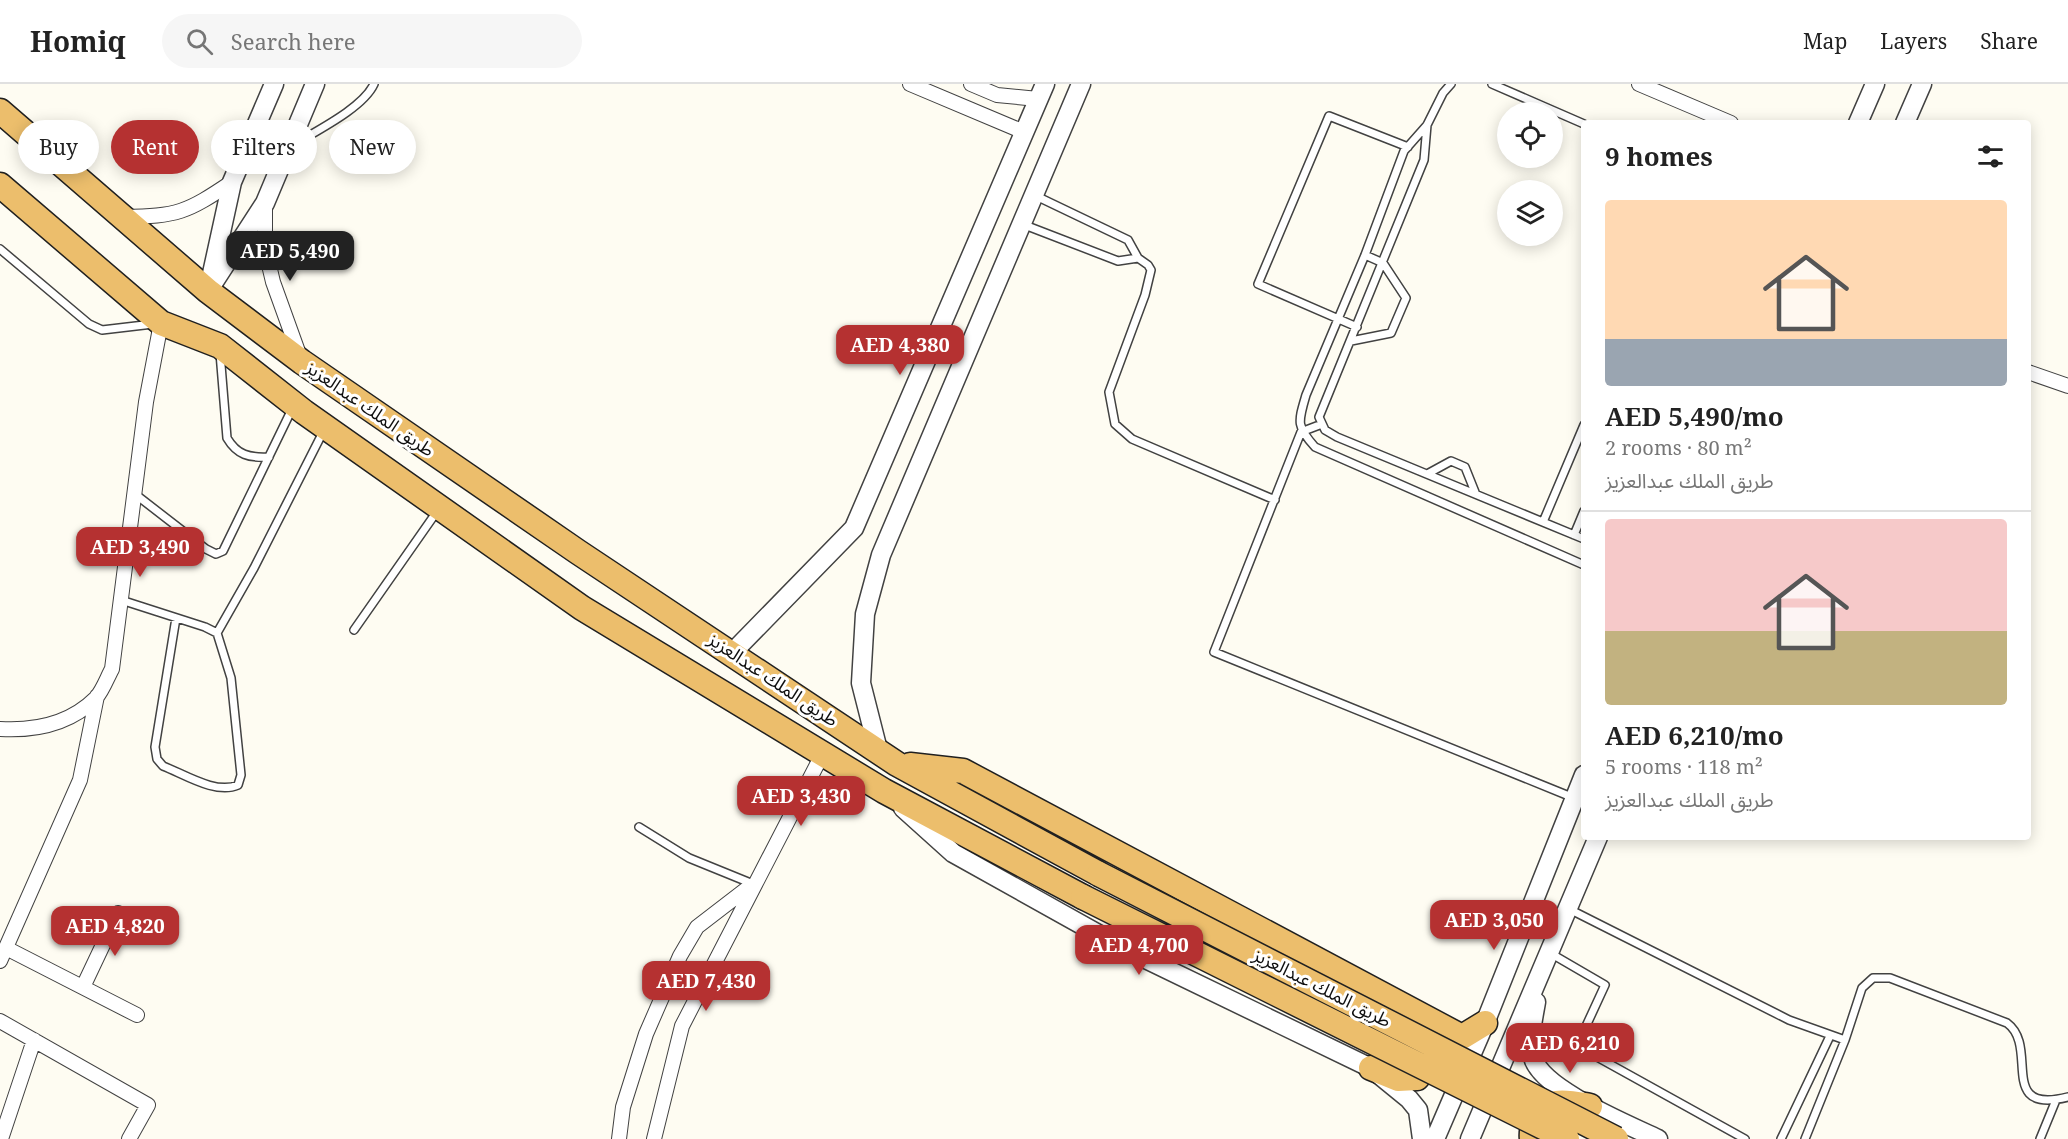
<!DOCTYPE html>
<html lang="en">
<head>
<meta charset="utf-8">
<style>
  :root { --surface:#fff; --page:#f6f6f6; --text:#222; --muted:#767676; --line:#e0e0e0; --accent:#b53131 }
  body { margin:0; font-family:"Noto Serif","Noto Sans Arabic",serif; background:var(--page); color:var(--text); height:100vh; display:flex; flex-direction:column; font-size:22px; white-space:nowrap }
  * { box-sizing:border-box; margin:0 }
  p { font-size:20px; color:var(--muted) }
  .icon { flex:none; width:33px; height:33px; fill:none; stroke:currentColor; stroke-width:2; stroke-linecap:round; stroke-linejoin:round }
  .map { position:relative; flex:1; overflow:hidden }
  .details { position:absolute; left:1581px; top:36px; width:450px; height:720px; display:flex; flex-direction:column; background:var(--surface); border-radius:6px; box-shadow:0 3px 15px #0003 }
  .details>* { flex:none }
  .hud { position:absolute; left:18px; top:36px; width:570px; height:54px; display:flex; gap:12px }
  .controls { position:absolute; left:1497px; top:18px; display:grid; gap:12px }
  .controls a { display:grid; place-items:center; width:66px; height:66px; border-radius:50%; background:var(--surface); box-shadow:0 3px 15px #0003; font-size:30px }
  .price { position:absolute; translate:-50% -51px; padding:0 14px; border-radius:12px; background:var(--accent); color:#fff; font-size:20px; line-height:39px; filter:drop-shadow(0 2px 3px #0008) }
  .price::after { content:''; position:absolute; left:50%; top:36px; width:18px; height:14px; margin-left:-9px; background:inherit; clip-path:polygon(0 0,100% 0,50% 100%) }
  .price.current { background:#222; color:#fff }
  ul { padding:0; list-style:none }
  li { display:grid; align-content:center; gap:12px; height:318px; padding:0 24px }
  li+li { border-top:2px solid var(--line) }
  li span { display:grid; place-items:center; height:186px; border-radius:6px; color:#555 }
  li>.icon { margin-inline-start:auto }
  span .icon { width:108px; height:108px; fill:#fffc; stroke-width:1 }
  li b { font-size:26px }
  h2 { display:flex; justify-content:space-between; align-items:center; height:72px; padding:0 24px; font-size:26px }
  .chip { padding:0 21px; border-radius:27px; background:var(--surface); box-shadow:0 3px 15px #0003; font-size:21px; line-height:54px }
  .chip.current { background:var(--accent); color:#fff }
  header { display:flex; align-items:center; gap:36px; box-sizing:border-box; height:84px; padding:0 30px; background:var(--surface); border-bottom:2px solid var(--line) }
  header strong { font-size:28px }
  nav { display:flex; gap:33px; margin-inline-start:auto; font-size:21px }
  .search { width:420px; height:54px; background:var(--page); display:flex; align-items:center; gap:15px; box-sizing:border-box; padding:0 21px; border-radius:33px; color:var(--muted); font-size:22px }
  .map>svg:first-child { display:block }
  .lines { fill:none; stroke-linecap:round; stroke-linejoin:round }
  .service-casing { stroke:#424242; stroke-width:10 }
  .minor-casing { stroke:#424242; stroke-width:16 }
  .tertiary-casing { stroke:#424242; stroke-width:21 }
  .trunk-casing { stroke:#202020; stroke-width:27 }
  .service { stroke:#fff; stroke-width:7 }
  .minor { stroke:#fff; stroke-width:14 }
  .tertiary { stroke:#fff; stroke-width:18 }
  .trunk { stroke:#ecbe6c; stroke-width:24 }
  .trunk-bridge-casing { stroke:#202020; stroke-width:27; stroke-linecap:butt }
  .trunk-bridge { stroke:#ecbe6c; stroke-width:24 }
  .labels { text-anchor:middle; stroke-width:6; stroke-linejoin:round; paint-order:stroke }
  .street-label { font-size:18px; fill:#0f0f0f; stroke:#fff }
</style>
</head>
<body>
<header>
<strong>Homiq</strong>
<div class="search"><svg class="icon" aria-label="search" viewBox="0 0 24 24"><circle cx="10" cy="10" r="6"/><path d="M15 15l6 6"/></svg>Search here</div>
<nav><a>Map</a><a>Layers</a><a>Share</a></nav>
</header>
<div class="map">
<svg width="2068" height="1055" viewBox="0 0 2068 1055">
  <rect width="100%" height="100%" fill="#fefcf2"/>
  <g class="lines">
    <defs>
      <path id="service" d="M1451,0L1443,9L1427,41L1404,67L1365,171L1306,311C1298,338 1296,342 1315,363L1584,481
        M1492,0L1584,40
        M1427,41L1424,76L1319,333L1325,346L1337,353L1584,455
        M293,61C316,47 363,24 374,0
        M1034,111L1128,156L1138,174L1148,181L1151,186L1145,211L1109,308L1115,340L1132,355L1275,416
        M1022,140L1118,177L1138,174
        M0,165L89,240L102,246L153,240
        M1357,243L1258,200L1329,32L1408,63
        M1351,257L1391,249L1406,214L1383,179L1365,171
        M220,269L227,354C237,371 249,374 269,373
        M1322,340L1301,348L1214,568L1574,714
        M1429,389L1451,377L1465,383L1475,408
        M135,410L206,465L216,470L223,467L292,325
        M1543,438L1584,341
        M1574,451L1584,427
        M121,516L205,543L217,549L231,594L241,691L238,701C216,711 184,690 163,682L157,675L155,663L176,534
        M354,546L438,426
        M217,549L254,484L323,348
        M639,743L689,774L753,800
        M1569,825L1789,936L1845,956L1862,904L1873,894H1890L2007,939C2040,963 1996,1031 2068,1013
        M1550,869L1605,901L1581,953L1588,968L1745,1055
        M1781,1055L1830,952
        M1805,1055L1845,956
        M2040,1055L2056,1016"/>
      <path id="minor" d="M910,0L1024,48
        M971,0L997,11L1038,15
        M1639,0L1731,39
        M265,119V164L273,198L300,273
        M123,133C178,132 186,129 232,98
        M2028,288L2068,302
        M0,645C35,647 70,640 96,614C103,606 107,594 112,585L146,318L161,239
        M6,864L137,931
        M0,877L80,696L97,612
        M83,903L118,829
        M0,937L148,1021L129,1055
        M1,1055L34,956
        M619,1055L623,1023L646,950L680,872L697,843L749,803
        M654,1055L682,942L822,671"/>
      <path id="tertiary" d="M1858,39L1875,0
        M1905,39L1922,0
        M211,194L232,98L274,0
        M208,207L265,119L315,0
        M732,569L854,444L1045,0
        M878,666L861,599L865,530L881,471L1081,0
        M903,724L953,769L1125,865L1371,984L1409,1015L1418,1026L1422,1055
        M1536,918C1533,936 1528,955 1533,973C1540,1005 1629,1041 1658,1055
        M1435,1055L1485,939L1584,691
        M1470,1055L1598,753"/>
      <path id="trunk" d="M0,27L208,207L302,278L578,468L897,680L1099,790
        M0,101L161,239L220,262L304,328L582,524L884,707L1083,813
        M910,681L963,687L1462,953L1485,939
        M1371,984L1398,995L1417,994L1433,975L1432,966
        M1532,1055C1531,1047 1533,1043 1536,1036C1547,1012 1568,1018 1590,1022"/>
    </defs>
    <!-- service casing -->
    <use href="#service" class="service-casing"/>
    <!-- minor casing -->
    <use href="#minor" class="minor-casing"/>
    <!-- tertiary casing -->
    <use href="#tertiary" class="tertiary-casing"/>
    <!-- trunk casing -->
    <use href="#trunk" class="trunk-casing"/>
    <!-- service -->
    <use href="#service" class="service"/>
    <!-- minor -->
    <use href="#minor" class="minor"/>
    <!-- tertiary -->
    <use href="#tertiary" class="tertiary"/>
    <!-- trunk -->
    <use href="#trunk" class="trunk"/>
    <defs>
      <path id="trunk-bridge" d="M1099,790L1616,1055
        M1083,813L1567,1055"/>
    </defs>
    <!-- trunk-bridge casing -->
    <use href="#trunk-bridge" class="trunk-bridge-casing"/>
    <!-- trunk-bridge -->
    <use href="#trunk-bridge" class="trunk-bridge"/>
  </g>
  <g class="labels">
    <!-- street labels -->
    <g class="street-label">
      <text transform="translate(370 325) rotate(35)" y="6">طريق الملك عبدالعزيز</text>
      <text transform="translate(773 596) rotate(34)" y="6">طريق الملك عبدالعزيز</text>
      <text transform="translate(1322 904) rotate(27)" y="6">طريق الملك عبدالعزيز</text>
    </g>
  </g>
</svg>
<div class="controls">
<a><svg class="icon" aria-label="locate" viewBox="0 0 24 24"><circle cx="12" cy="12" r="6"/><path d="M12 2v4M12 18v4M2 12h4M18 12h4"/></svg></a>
<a><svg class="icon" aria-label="layers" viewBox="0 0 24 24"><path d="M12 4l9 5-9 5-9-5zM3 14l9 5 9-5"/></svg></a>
</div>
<b class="price current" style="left:290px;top:198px">AED 5,490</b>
<b class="price" style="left:900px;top:292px">AED 4,380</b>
<b class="price" style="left:140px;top:494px">AED 3,490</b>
<b class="price" style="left:801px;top:743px">AED 3,430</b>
<b class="price" style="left:1494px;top:867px">AED 3,050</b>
<b class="price" style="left:115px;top:873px">AED 4,820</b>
<b class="price" style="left:1139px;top:892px">AED 4,700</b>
<b class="price" style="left:706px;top:928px">AED 7,430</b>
<b class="price" style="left:1570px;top:990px">AED 6,210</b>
<div class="hud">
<a class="chip">Buy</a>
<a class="chip current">Rent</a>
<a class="chip">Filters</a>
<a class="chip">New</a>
</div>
<section class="details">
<h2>9 homes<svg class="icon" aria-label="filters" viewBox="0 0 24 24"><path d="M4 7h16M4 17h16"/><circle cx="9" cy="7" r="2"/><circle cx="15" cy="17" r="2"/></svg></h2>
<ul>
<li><span style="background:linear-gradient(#ffd9b3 75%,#9aa5b1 0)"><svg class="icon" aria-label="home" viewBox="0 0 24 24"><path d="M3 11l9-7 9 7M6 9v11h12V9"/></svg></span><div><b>AED 5,490/mo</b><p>2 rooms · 80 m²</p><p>طريق الملك عبدالعزيز</p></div></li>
<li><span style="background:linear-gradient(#f6c9c9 60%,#c2b280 0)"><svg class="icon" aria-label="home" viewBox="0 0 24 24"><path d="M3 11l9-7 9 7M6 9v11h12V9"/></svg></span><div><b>AED 6,210/mo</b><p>5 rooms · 118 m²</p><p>طريق الملك عبدالعزيز</p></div></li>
</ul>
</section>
</div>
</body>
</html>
